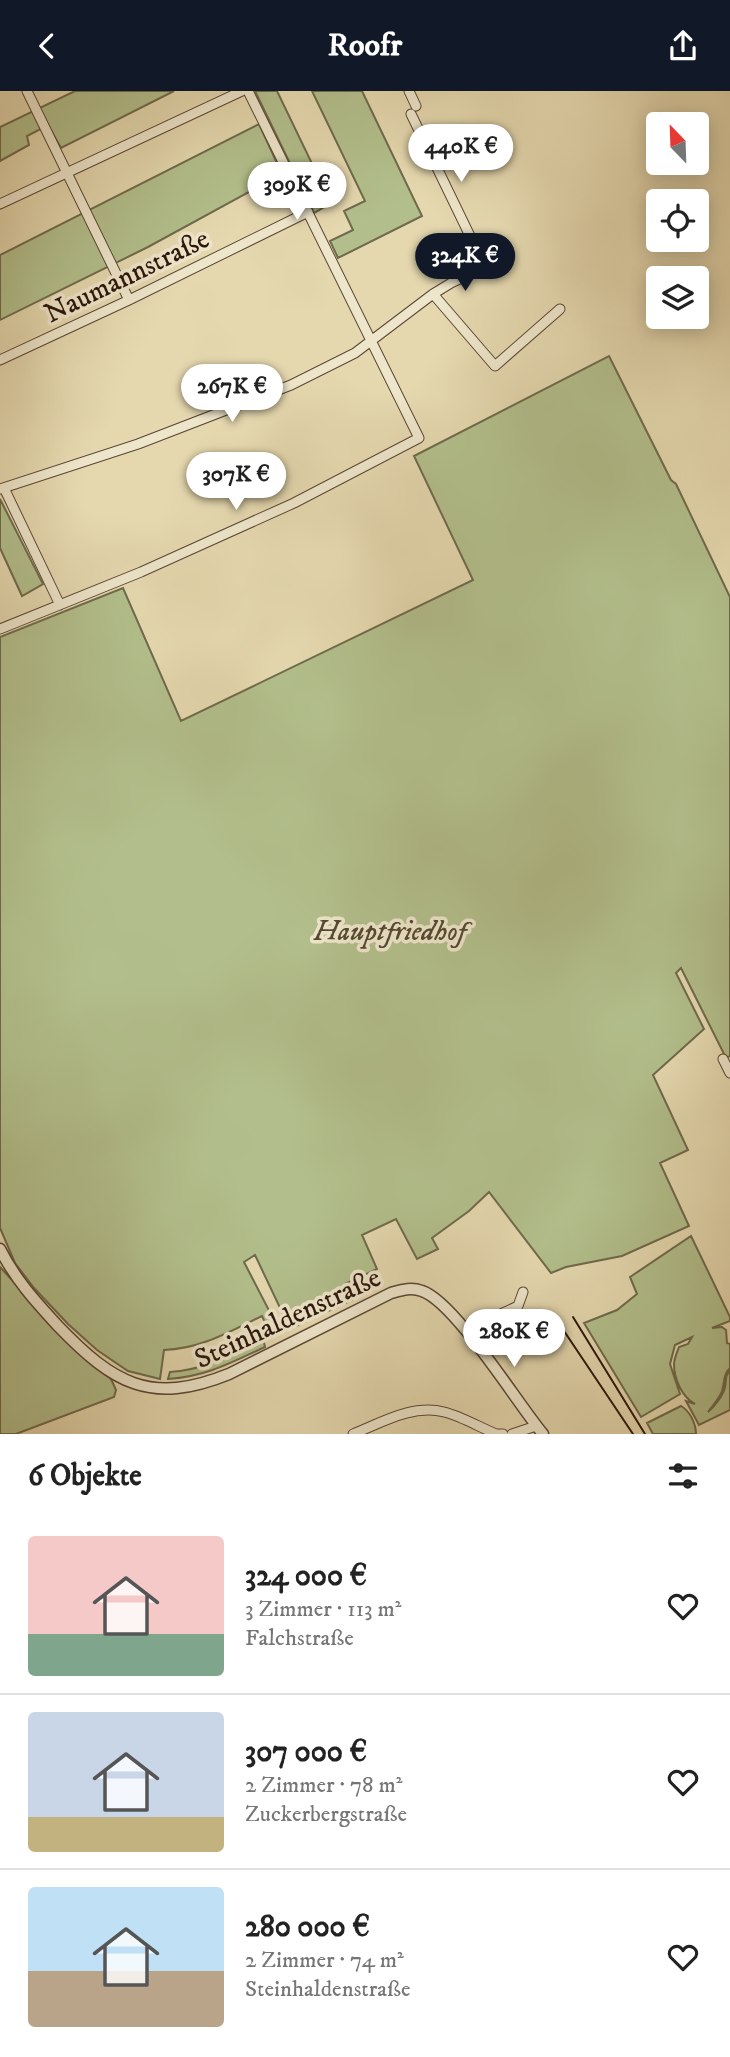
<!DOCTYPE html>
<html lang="de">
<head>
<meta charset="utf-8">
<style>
  :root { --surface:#fff; --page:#f2f2f2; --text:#222; --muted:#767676; --line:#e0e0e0; --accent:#111827 }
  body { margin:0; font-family:"IM FELL DW Pica",serif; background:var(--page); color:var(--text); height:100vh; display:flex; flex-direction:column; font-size:26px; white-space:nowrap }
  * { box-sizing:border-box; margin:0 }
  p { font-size:23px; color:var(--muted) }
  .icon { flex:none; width:38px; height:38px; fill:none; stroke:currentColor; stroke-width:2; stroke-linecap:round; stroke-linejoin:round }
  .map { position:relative; height:1343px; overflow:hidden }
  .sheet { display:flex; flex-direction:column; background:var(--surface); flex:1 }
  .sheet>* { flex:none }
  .needle { width:46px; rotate:337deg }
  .controls { position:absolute; left:646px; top:21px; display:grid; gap:14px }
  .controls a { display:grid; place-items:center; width:63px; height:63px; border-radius:7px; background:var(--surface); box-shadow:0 4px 18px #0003; font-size:35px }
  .price { position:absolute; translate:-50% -60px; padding:0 16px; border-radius:24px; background:#fff; color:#222; font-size:23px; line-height:46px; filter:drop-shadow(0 2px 4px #0008) }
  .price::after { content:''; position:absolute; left:50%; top:42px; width:21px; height:16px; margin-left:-10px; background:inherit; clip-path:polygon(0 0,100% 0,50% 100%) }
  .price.on { background:var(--accent); color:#fff }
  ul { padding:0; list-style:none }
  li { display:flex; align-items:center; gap:21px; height:175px; padding:0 28px }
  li+li { border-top:2px solid var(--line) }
  li span { display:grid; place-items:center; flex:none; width:196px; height:140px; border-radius:7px; color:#555 }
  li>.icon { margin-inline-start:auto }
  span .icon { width:84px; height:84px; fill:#fffc; stroke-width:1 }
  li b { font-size:30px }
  h2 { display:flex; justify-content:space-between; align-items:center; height:84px; padding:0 28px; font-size:30px }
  header { display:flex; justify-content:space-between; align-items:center; height:91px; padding:0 28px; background:var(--accent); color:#fff; font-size:32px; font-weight:700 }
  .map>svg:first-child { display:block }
  .green { fill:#b2bf8c; stroke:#6f6a4c; stroke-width:2 }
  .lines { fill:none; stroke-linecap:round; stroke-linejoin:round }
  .minor-casing { stroke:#5a4635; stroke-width:11 }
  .tertiary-casing { stroke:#5a4635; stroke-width:13 }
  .minor { stroke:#eee6cb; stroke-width:9 }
  .tertiary { stroke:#eee6cb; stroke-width:10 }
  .tram { stroke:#2c160c; stroke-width:2 }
  .labels { text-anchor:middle; stroke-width:7; stroke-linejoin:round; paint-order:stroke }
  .street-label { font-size:28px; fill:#2c160c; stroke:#eee6cb }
  .park-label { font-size:28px; font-style:italic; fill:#544932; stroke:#eee6cb }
</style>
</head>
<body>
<header><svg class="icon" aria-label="back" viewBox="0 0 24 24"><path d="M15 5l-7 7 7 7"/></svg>Roofr<svg class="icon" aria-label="share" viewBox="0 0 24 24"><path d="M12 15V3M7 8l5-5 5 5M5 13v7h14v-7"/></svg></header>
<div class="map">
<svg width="730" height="1343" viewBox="0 0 730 1343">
  <rect width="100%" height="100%" fill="#e5d8af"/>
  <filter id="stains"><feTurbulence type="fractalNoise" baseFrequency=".00286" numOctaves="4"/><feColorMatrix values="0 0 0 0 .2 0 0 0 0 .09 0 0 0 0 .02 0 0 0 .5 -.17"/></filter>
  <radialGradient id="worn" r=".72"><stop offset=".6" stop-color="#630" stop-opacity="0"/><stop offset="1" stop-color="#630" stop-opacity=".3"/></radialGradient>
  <!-- green -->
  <path class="green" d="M75,0H174L61,57L48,34L27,45L29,54L0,70V36Z
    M255,0H277L331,112L314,122Z
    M312,0H362L422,125L338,167L330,150L353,139L344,120L365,110Z
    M259,33L282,83L148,156L0,229V164Z
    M609,265L671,389L676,393L730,506V965L726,967L681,877L676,882L704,938L653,984L688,1059L660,1072L689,1135L622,1165L566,1176L551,1182L489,1101L469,1120L432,1147L438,1158L417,1168L396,1128L362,1144L377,1178L345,1193L352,1209L290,1238L255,1164L244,1171L277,1235L279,1241L272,1246L262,1225C229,1241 200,1258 164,1259L160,1288L128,1280L97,1259L68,1233L34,1197L15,1172L0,1137V546L123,497L181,630L473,489L414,365Z
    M0,408L43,493L22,505L0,457Z
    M691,1145L730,1226V1230L712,1237L722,1236L726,1239L727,1252L730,1253V1277C723,1284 725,1290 722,1300C719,1308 713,1314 708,1321C714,1316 723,1305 725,1296C727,1288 724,1286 730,1279V1319L699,1334L686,1310L695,1313C682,1306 674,1288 674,1273C674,1268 677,1261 679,1256L688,1253L692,1246L675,1254L670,1273L680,1303L641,1326L584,1232L617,1219L637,1203L630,1186Z
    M0,1176L78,1261L111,1288L116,1299L114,1306L16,1343H0Z
    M260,1244L263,1247L265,1256C230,1272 208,1285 168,1288L170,1281C202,1279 227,1266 256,1252L253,1245Z
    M681,1315C690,1320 696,1333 696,1343H653L647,1332Z"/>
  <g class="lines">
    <defs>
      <path id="minor" d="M27,0L129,209
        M409,0L416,15
        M0,113L242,0
        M433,203L495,275L560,218
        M0,269L129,209L308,121
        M4,397L60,514
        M0,398L138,353L291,294L355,262L433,203L451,192L485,176L411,23
        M0,538L141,481L294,412L419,347L248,0
        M723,968L730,982
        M466,1239L518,1215L523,1201
        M353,1343C381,1332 412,1313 444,1321C461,1325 479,1336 496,1343H503
        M512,1343L536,1335"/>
      <path id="tertiary" d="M0,1158C15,1188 35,1210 58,1235C113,1292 150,1315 229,1283L391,1202C402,1199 411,1196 422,1200C455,1211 517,1312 543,1343"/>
    </defs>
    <!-- minor casing -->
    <use href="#minor" class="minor-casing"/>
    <!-- tertiary casing -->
    <use href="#tertiary" class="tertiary-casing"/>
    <!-- minor -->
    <use href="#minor" class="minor"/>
    <!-- tertiary -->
    <use href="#tertiary" class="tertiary"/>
    <!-- tram -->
    <path class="tram" d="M573,1226L645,1343
      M560,1234L633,1343"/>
  </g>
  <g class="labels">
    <!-- street labels -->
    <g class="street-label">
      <text transform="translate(126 184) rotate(-26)" y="10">Naumannstraße</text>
      <text transform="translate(287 1226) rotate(-25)" y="10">Steinhaldenstraße</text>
    </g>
    <!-- park labels -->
    <g class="park-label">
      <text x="390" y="849">Hauptfriedhof</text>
    </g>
  </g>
  <rect width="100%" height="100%" filter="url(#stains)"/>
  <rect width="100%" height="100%" fill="url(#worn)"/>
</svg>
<div class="controls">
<a><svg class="needle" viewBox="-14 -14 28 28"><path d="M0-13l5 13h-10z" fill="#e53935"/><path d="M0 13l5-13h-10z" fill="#767676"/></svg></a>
<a><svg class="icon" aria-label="locate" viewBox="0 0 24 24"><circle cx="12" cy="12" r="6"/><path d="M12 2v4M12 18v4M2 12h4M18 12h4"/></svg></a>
<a><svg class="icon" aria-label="layers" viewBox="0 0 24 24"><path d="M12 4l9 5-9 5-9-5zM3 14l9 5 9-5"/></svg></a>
</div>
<b class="price" style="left:461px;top:93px">440K €</b>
<b class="price" style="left:297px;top:131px">309K €</b>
<b class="price on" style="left:465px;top:202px">324K €</b>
<b class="price" style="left:232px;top:333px">267K €</b>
<b class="price" style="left:236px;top:421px">307K €</b>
<b class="price" style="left:514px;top:1278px">280K €</b>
</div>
<section class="sheet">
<h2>6 Objekte<svg class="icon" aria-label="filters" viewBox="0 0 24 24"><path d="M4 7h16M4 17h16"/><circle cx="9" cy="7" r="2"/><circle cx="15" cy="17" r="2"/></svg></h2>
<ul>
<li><span style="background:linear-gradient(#f6c9c9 70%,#7fa58c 0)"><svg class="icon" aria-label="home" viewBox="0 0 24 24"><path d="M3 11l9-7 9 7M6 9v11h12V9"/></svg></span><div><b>324 000 €</b><p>3 Zimmer · 113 m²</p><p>Falchstraße</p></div><svg class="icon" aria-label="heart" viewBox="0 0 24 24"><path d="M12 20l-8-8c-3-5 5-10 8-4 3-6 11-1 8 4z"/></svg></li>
<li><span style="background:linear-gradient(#c9d6e8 75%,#c2b280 0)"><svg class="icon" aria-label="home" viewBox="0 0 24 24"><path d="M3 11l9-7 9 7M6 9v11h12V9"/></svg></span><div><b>307 000 €</b><p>2 Zimmer · 78 m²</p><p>Zuckerbergstraße</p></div><svg class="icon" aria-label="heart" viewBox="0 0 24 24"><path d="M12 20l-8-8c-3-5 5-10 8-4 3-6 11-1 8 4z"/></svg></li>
<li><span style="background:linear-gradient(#bfe0f5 60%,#b9a48a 0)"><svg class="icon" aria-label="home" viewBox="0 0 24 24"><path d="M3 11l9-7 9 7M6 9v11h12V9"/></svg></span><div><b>280 000 €</b><p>2 Zimmer · 74 m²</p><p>Steinhaldenstraße</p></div><svg class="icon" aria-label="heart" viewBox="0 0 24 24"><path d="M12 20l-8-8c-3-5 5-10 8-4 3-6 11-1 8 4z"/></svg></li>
</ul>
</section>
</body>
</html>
